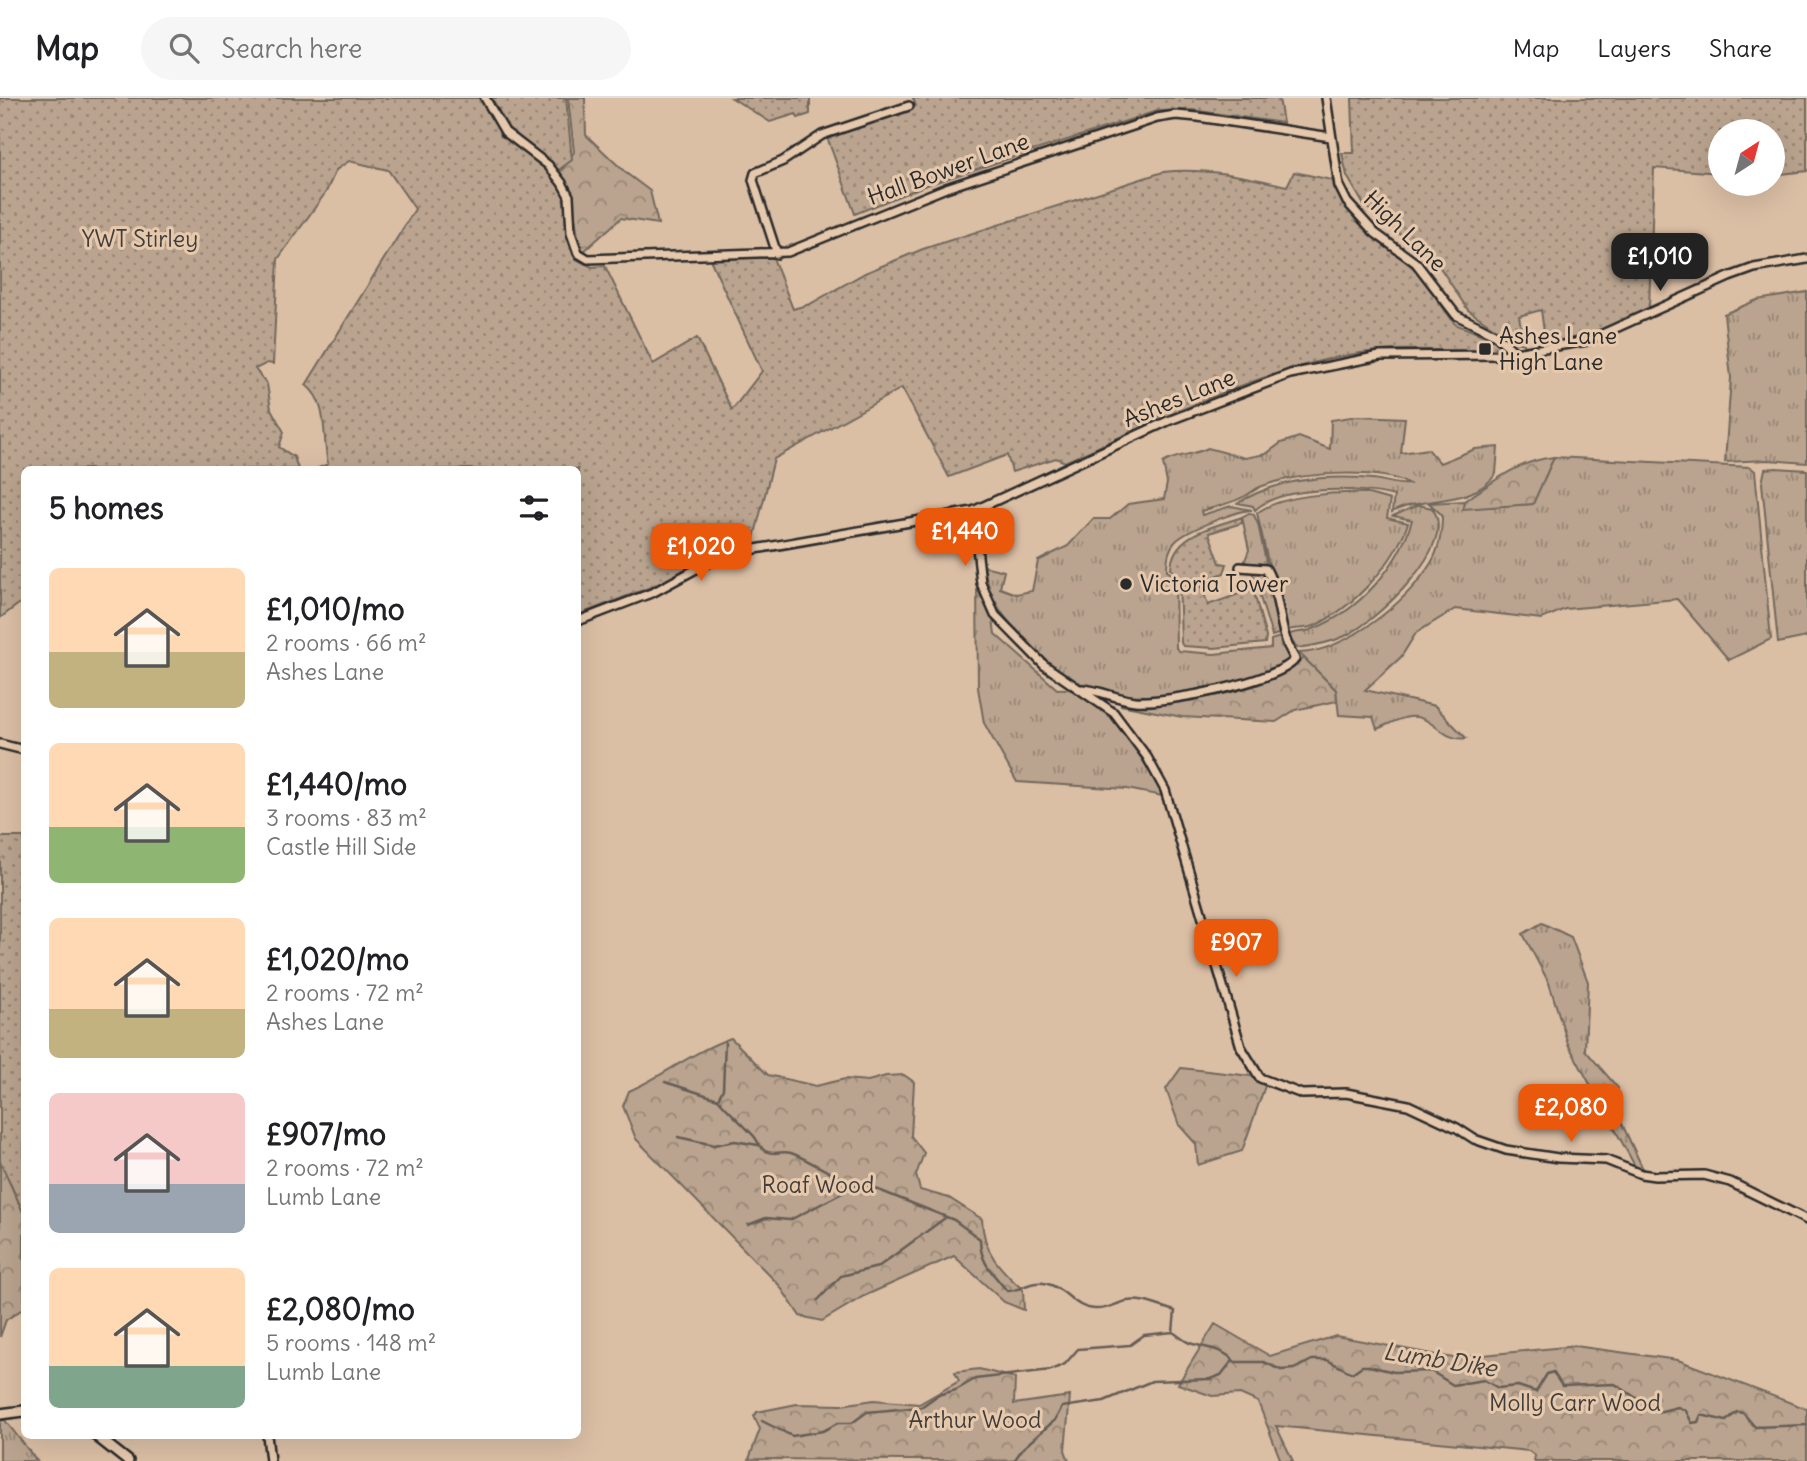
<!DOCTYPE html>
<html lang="en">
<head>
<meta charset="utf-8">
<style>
  :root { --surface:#fff; --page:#f6f6f6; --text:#202124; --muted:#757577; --line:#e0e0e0; --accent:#ea580c }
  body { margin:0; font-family:Delius,sans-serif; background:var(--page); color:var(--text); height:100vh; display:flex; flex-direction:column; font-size:26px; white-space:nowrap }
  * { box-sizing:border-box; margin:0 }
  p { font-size:23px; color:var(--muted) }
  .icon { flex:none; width:38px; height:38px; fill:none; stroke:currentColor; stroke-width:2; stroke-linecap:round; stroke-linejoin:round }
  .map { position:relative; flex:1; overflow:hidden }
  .side { position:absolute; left:21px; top:368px; width:560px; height:973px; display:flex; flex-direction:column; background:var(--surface); border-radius:10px; box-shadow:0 7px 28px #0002 }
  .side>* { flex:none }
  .needle { width:46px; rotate:36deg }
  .tools { position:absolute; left:1708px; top:21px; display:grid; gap:14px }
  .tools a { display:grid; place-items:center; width:77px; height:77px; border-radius:50%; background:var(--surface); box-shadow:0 7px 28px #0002; font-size:35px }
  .price { position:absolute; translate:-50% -60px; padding:0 16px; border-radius:14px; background:var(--accent); color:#fff; font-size:23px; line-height:46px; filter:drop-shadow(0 2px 4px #0008) }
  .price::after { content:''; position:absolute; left:50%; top:42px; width:21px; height:16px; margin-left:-10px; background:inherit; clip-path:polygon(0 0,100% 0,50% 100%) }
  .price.selected { background:#222; color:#fff }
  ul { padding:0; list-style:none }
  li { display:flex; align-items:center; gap:21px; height:175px; padding:0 28px }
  li span { display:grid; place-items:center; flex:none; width:196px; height:140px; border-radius:10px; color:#555 }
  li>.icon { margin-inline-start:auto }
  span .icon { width:84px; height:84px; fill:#fffc; stroke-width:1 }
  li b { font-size:30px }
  h2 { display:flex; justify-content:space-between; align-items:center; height:84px; padding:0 28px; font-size:30px }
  header { display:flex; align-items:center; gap:42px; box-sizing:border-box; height:98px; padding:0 35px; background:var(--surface); border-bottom:2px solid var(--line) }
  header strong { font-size:33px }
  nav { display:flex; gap:38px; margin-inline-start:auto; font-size:24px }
  .search { width:490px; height:63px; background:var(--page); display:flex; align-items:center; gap:18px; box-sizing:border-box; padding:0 24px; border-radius:38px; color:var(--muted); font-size:26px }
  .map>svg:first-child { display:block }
  .grass { fill:url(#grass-tufts); stroke:#72685d; stroke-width:2 }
  .forest { fill:url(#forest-crowns); stroke:#72685d; stroke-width:2 }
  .park { fill:url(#park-dots); stroke:#72685d; stroke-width:2 }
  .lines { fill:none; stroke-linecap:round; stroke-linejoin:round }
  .stream { stroke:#665d54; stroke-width:2.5 }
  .minor-casing { stroke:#2b2b2b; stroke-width:12 }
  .tertiary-casing { stroke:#2b2b2b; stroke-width:14 }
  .minor { stroke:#e6c9ad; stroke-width:7 }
  .tertiary { stroke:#e6c9ad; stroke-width:9 }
  .poi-dot { fill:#2b2b2b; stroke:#e6c9ad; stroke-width:2.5 }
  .labels { text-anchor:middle; stroke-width:6; stroke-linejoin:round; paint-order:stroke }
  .street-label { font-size:23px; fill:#2b2b2b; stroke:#e6c9ad }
  .park-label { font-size:23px; fill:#403d3a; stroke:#e6c9ad }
  .poi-label { font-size:23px; fill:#2b2b2b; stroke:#e6c9ad; text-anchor:start }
  .water-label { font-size:24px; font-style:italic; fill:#44403c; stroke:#e6c9ad }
</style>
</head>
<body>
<header>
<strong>Map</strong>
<div class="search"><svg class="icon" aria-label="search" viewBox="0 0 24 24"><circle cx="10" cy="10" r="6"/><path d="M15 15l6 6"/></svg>Search here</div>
<nav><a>Map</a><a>Layers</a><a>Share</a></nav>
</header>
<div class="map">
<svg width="1807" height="1363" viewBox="0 0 1807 1363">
  <defs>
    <pattern id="grass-tufts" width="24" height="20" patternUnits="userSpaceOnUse" patternTransform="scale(1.75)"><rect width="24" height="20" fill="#baa48f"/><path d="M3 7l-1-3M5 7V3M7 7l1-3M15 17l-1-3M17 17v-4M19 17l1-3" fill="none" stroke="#978675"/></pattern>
    <pattern id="forest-crowns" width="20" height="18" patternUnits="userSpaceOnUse" patternTransform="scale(1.75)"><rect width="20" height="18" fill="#baa48f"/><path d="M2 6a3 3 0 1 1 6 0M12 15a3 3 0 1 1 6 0" fill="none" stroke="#978675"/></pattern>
    <pattern id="park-dots" width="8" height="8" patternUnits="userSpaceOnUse" patternTransform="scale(1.75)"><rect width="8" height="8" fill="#baa48f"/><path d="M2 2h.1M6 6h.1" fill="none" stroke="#978675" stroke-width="1.8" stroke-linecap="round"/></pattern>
  </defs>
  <rect width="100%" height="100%" fill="#dbbfa5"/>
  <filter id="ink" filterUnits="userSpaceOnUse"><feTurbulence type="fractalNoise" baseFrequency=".0143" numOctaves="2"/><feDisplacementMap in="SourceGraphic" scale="14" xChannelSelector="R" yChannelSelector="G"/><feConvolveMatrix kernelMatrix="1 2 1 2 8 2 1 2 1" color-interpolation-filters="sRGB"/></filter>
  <g filter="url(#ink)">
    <!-- grass -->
    <path class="grass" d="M1807,194V365L1768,362L1725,364L1731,280L1724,216L1757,202Z
      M1358,318L1405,320L1401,355L1428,351L1440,365L1475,351L1498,349L1496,376C1471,409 1425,397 1392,414L1394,398C1362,389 1281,387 1255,412L1253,408L1238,405C1277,381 1327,377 1372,381C1384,382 1399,388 1409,386C1376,369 1295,375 1260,389C1255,391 1251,395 1247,397C1233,405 1216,409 1201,413L1202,417L1231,408L1252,412C1238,412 1187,432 1176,443C1168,451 1167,462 1167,473L1175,478L1176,550L1179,553L1214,556L1271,550V542L1280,539L1281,548L1290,557L1288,565C1223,592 1141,614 1074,583C1056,575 1042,559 1028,545C1005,522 989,502 984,468L1004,473L1000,490L1016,496L1032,493L1038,463L1068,448L1093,421H1110L1128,406L1164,401L1167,385L1163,365C1179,355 1192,358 1208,350L1245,360L1266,356L1281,345L1299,339L1330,351L1331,322Z
      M1554,359L1750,369L1755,373L1771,541L1729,562L1677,501L1565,511L1542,521L1455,511L1416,535L1401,559L1365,592L1435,608L1466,640C1443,645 1431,615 1409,619C1399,620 1387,627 1377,631L1373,619L1339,617L1336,592L1299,555C1346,553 1406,505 1431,465C1440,450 1442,434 1442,417L1429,405L1464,403L1463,410L1532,406Z
      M1776,370L1807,372V539L1778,545L1762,385L1765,371Z
      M1365,395L1390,402L1387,420L1408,425C1395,465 1353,510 1314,528C1306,531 1295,530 1287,532L1280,488L1269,468L1257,415C1280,397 1336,394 1365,395Z
      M1418,407L1432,410C1461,446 1375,524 1345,538C1330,545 1313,548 1297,550L1287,537C1296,533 1304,535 1313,531C1359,513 1399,468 1412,422L1393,418Z
      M1249,415L1254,417L1258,426L1281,535L1272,538L1251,470L1244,465L1249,452L1242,419Z
      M977,489L993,521L995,536L1057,591C1102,585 1145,664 1163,698L1127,691L1017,684L984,625L978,590Z
      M1542,825L1571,839L1588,884L1585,952L1618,990L1616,1013L1643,1071L1635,1068L1568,946L1549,885L1523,836Z
      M4,1321L37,1363H0V1324Z"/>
    <!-- forest -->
    <path class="forest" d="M568,0H585L586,37L626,75L650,93L658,126L621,120L582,155C572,122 579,106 559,76L574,54Z
      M1554,359L1533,406L1463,411L1464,403C1494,384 1517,363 1554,359Z
      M1304,560L1336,592L1337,603L1295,612L1276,624L1182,619L1120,607C1171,605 1267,598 1304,560Z
      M731,940L768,977L816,988L845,981L868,983L886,978L904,977L914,984L911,1038L924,1055L916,1077L920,1092L949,1100L982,1121C983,1154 1000,1171 1023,1192L1024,1212L1004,1204L954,1158L864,1198L822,1223L800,1218L779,1187L636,1041L623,1008L629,993C665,977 694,953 731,940Z
      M1181,970L1251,978L1265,988L1242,1053L1198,1067L1196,1046L1179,1027L1166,991Z
      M0,1063L24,1116V1210L6,1222L0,1239Z
      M1215,1226L1270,1258L1336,1238L1453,1260L1575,1248L1678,1262L1807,1311V1363H1534L1535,1358L1529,1353L1276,1328L1293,1363H1281L1258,1304L1240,1296L1212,1298L1178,1286Z
      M979,1271L1015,1280L1014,1306L1070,1298L1065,1352L1069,1363L749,1361L760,1331L754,1318L757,1314L797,1306L841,1307L874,1302L919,1306L959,1283L955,1274Z"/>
    <!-- park -->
    <path class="park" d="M0,0H481L503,36L556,80L565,97L570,141L576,161L592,169L605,168L653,266L697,240L732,312L762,273L709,159L773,160L793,211L810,206L865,175L923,151L1163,74C1204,69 1247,79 1287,88L1294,74L1332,82L1343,106L1357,123L1416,172L1455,226L1495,242L1499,249L1489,253C1447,253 1403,249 1361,255C1267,268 1152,325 1065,364L1056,360L1012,374L1007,357L949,379L902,290L774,361L753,444L707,459L661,485L578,517V371H316L328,366C322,339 329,305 306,287L415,111L388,72L349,63L336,72L326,94L278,161L273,266L267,265L255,271L267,286L271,311L284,334L279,349L294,359L298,371H24V502L0,520Z
      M492,0H566L572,62L556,74L507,29Z
      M732,0H810V16L798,20L796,16L770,24Z
      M913,0H1279L1283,25L1192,12L1157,13L924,88L855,116L827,39L916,8Z
      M1352,0H1807V73L1773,77V33H1720V75L1654,70L1649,210C1627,221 1567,254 1545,241L1541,212L1519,218L1524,246L1515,244L1468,212L1439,168L1364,107L1347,78L1342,55H1354Z
      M1242,419V425L1209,435L1220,465L1227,466L1224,475L1200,484L1208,507L1253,491L1266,539L1265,545L1214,550L1183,548L1181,545L1179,479L1171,471C1172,435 1214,429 1242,419Z
      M0,739H24V1116L0,1063Z"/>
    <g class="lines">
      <!-- stream -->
      <path class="stream" d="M725,944L723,991L718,1001C729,1014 741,1024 752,1036C758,1041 758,1048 765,1053C774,1058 782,1052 791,1055C811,1062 845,1087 866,1087L954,1122L980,1141C980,1165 993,1175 1007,1193C1022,1193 1030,1181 1048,1186C1067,1191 1073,1210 1095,1211C1107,1212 1116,1205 1127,1203C1143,1200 1160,1209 1175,1213L1173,1234C1179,1238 1186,1245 1193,1246C1210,1251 1222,1250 1235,1264H1264L1281,1272L1294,1271L1312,1262H1327L1352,1275L1362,1268H1369L1394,1274L1431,1273L1453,1287L1484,1282L1498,1290L1518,1288L1536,1294L1547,1276L1553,1274L1562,1288L1615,1286L1658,1314L1678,1309L1686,1313L1692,1325L1698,1324L1701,1317L1726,1323L1737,1314L1743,1315L1755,1329L1807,1327
        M665,984L718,1001
        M678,1039L714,1047L735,1043L758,1047
        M748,1127L766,1120L790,1122L858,1087
        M818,1202L841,1178L878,1169L945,1120
        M762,1323L792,1338L823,1333L838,1325H852L867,1314L921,1309L938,1297L956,1292L975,1281L1051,1272L1065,1266L1078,1251L1130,1247L1144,1237L1173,1234
        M1014,1363L1023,1350L1055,1322L1062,1309L1104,1303L1152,1283L1210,1281L1221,1277L1232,1263L1235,1264"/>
      <defs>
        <path id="minor" d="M485,0L505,34L548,67L562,85L569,98L571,135L578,155L588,161L788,154L946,90L1157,20L1176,17L1198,19L1331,39
          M1326,0L1339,88L1347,104L1375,135L1416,165L1456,217L1494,236L1516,255
          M777,156L753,82L755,75L783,63L822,37L909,8
          M973,413L981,485L995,517L1044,567L1114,615L1147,659L1165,692L1241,949L1260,980L1302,996L1346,995L1408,1007L1457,1030L1474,1041L1506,1052L1558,1060L1606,1062L1641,1076L1655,1078L1704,1077L1730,1084L1807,1122
          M578,523L654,494L709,464L750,452L973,413L1168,323L1290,276L1380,258L1502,257L1587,243L1729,179L1754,170L1807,161
          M1082,591C1100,592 1117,601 1135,603C1164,606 1280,583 1295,561C1277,533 1282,500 1266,471L1240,469
          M0,646L24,652
          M267,1337L270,1363"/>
        <path id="tertiary" d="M0,1316L24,1313
          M95,1337L128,1363"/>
      </defs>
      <!-- minor casing -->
      <use href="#minor" class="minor-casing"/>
      <!-- tertiary casing -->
      <use href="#tertiary" class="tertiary-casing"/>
      <!-- minor -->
      <use href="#minor" class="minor"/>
      <!-- tertiary -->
      <use href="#tertiary" class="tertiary"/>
    </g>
  </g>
  <!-- markers -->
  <g class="poi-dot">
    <rect x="1478" y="244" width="14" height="14" rx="3.5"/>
    <circle cx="1126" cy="486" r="7"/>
  </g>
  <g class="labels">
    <!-- street labels -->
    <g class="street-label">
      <text transform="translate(948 71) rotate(-20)" y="8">Hall Bower Lane</text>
      <text transform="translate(1405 133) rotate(44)" y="8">High Lane</text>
      <text transform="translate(1179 300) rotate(-22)" y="8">Ashes Lane</text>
    </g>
    <!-- park labels -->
    <g class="park-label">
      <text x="140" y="149">YWT Stirley</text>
      <text x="818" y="1095">Roaf Wood</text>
      <text x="1575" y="1313">Molly Carr Wood</text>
      <text x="975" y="1330">Arthur Wood</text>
    </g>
    <!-- poi labels -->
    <g class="poi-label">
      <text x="1499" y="246">Ashes Lane<tspan x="1499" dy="26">High Lane</tspan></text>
      <text x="1140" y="494">Victoria Tower</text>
    </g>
    <!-- water labels -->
    <g class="water-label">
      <text transform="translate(1440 1262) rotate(9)" y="8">Lumb Dike</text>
    </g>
  </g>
</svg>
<div class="tools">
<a><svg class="needle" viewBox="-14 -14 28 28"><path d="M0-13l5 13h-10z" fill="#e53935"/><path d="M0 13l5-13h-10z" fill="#757577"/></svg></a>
</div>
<b class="price selected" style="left:1660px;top:195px">£1,010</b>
<b class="price" style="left:965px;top:470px">£1,440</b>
<b class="price" style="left:701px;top:485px">£1,020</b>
<b class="price" style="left:1236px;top:881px">£907</b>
<b class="price" style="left:1571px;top:1046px">£2,080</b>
<section class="side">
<h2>5 homes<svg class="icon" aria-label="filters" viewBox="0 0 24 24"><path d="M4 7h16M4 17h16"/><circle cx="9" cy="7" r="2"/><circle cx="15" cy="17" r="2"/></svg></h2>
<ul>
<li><span style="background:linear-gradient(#ffd9b3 60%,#c2b280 0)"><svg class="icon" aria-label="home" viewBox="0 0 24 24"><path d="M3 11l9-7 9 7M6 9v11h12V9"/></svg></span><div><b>£1,010/mo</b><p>2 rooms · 66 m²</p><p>Ashes Lane</p></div></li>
<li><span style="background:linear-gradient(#ffd9b3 60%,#8fb573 0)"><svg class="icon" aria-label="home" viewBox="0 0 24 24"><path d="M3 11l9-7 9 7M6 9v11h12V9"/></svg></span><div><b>£1,440/mo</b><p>3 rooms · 83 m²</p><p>Castle Hill Side</p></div></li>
<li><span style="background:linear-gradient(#ffd9b3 65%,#c2b280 0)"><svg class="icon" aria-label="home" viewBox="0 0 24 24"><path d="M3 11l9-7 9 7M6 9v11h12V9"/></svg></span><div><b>£1,020/mo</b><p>2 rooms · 72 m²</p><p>Ashes Lane</p></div></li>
<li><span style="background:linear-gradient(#f6c9c9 65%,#9aa5b1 0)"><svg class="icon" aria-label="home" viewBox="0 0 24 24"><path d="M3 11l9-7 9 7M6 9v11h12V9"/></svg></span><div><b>£907/mo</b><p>2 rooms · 72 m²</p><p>Lumb Lane</p></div></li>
<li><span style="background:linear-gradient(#ffd9b3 70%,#7fa58c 0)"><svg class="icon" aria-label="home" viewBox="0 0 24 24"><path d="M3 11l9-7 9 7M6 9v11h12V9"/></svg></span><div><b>£2,080/mo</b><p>5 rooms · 148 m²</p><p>Lumb Lane</p></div></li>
</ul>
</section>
</div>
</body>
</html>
